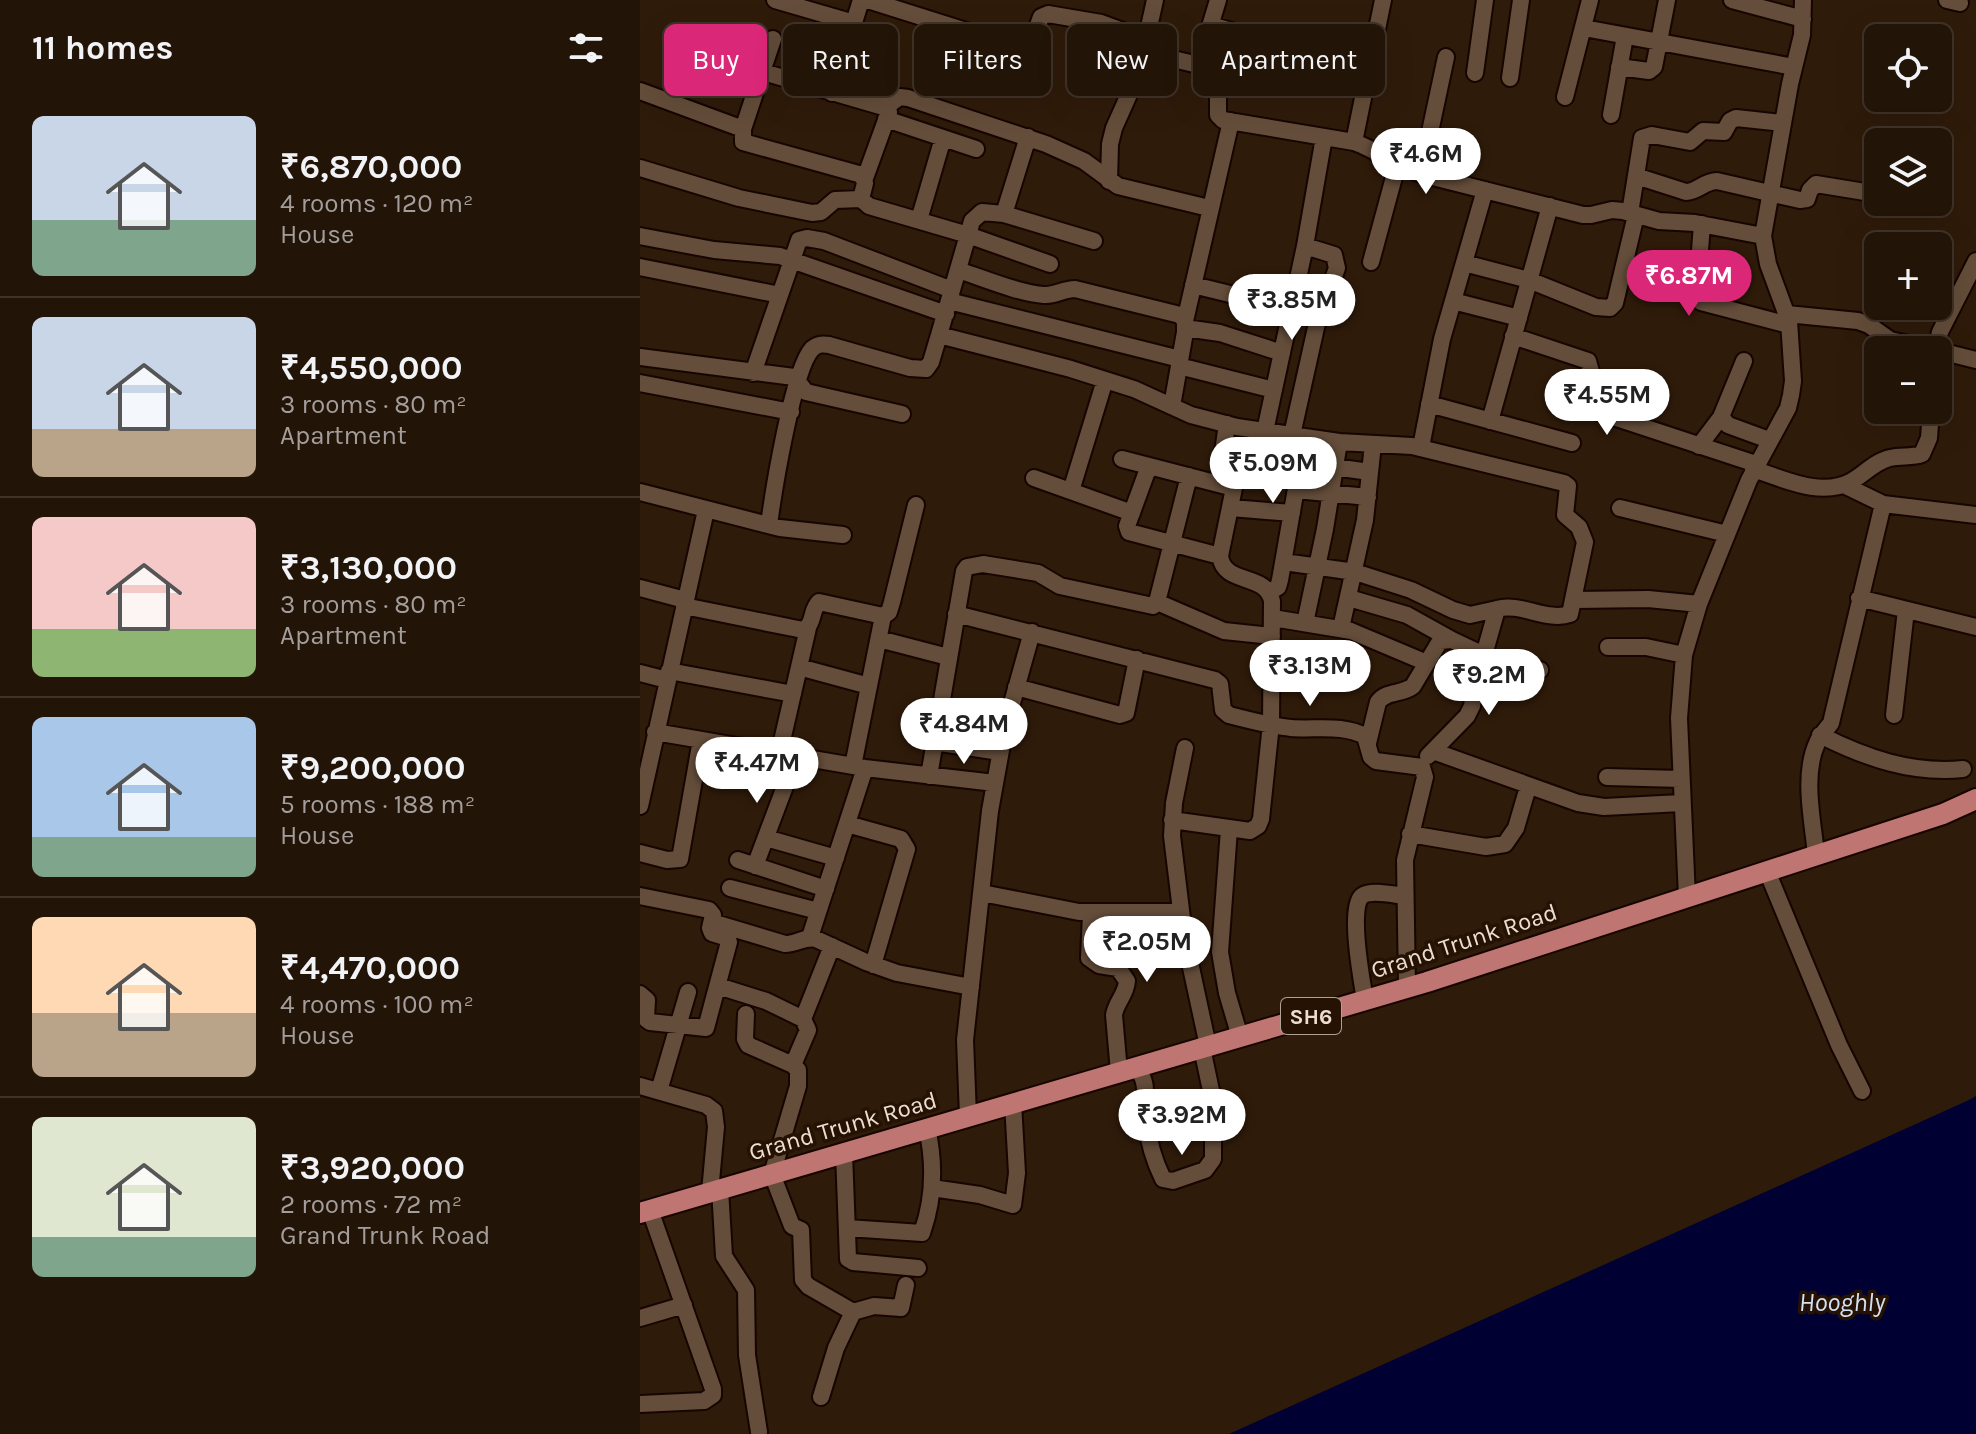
<!DOCTYPE html>
<html lang="en">
<head>
<meta charset="utf-8">
<style>
  :root { --surface:#231408; --page:#2f2116; --text:#f1f3f6; --muted:#a39e9c; --line:#403329; --accent:#db2777 }
  body { margin:0; font-family:Karla,sans-serif; background:var(--page); color:var(--text); height:100vh; display:flex; flex-direction:column; font-size:30px; white-space:nowrap }
  * { box-sizing:border-box; margin:0 }
  p { font-size:26px; color:var(--muted) }
  .icon { flex:none; width:44px; height:44px; fill:none; stroke:currentColor; stroke-width:2; stroke-linecap:round; stroke-linejoin:round }
  .map { position:relative; flex:1; overflow:hidden }
  .sheet { display:flex; flex-direction:column; background:var(--surface); width:640px }
  .sheet>* { flex:none }
  .banner { position:absolute; left:24px; top:24px; width:760px; height:72px; display:flex; gap:16px }
  .fabs { position:absolute; left:1224px; top:24px; display:grid; gap:16px }
  .fabs a { display:grid; place-items:center; width:88px; height:88px; border-radius:12px; background:var(--surface); box-shadow:0 8px 32px #0002,0 0 0 2px var(--line); font-size:40px }
  .price { position:absolute; translate:-50% -68px; padding:0 18px; border-radius:28px; background:#fff; color:#222; font-size:26px; line-height:52px; filter:drop-shadow(0 2px 4px #0008) }
  .price::after { content:''; position:absolute; left:50%; top:48px; width:24px; height:18px; margin-left:-12px; background:inherit; clip-path:polygon(0 0,100% 0,50% 100%) }
  .price.current { background:var(--accent); color:#fff }
  ul { padding:0; list-style:none }
  li { display:flex; align-items:center; gap:24px; height:200px; padding:0 32px }
  li+li { border-top:2px solid var(--line) }
  li span { display:grid; place-items:center; flex:none; width:224px; height:160px; border-radius:12px; color:#555 }
  li>.icon { margin-inline-start:auto }
  span .icon { width:96px; height:96px; fill:#fffc; stroke-width:1 }
  li b { font-size:34px }
  h2 { display:flex; justify-content:space-between; align-items:center; height:96px; padding:0 32px; font-size:34px }
  .tag { padding:0 28px; border-radius:12px; background:var(--surface); box-shadow:0 8px 32px #0002,0 0 0 2px var(--line); font-size:28px; line-height:72px }
  .tag.current { background:var(--accent); color:#fff }
  main { display:flex; flex:1; min-height:0 }
  .map>svg:first-child { display:block }
  .water { fill:#000032 }
  .lines { fill:none; stroke-linecap:round; stroke-linejoin:round }
  .minor-casing { stroke:#160500; stroke-width:20 }
  .major-casing { stroke:#160500; stroke-width:24 }
  .minor { stroke:#644d3a; stroke-width:16 }
  .major { stroke:#bf7672; stroke-width:20 }
  .labels { text-anchor:middle; stroke-width:7; stroke-linejoin:round; paint-order:stroke }
  .shield { fill:#251203; stroke:#b0a195; stroke-width:2 }
  .shield-label { font-size:22px; font-weight:bold; fill:#ecded3 }
  .street-label { font-size:24px; fill:#ecded3; stroke:#251203 }
  .water-label { font-size:26px; font-style:italic; fill:#d4e0f4; stroke:#251203 }
</style>
</head>
<body>
<main>
<section class="sheet">
<h2>11 homes<svg class="icon" aria-label="filters" viewBox="0 0 24 24"><path d="M4 7h16M4 17h16"/><circle cx="9" cy="7" r="2"/><circle cx="15" cy="17" r="2"/></svg></h2>
<ul>
<li><span style="background:linear-gradient(#c9d6e8 65%,#7fa58c 0)"><svg class="icon" aria-label="home" viewBox="0 0 24 24"><path d="M3 11l9-7 9 7M6 9v11h12V9"/></svg></span><div><b>₹6,870,000</b><p>4 rooms · 120 m²</p><p>House</p></div></li>
<li><span style="background:linear-gradient(#c9d6e8 70%,#b9a48a 0)"><svg class="icon" aria-label="home" viewBox="0 0 24 24"><path d="M3 11l9-7 9 7M6 9v11h12V9"/></svg></span><div><b>₹4,550,000</b><p>3 rooms · 80 m²</p><p>Apartment</p></div></li>
<li><span style="background:linear-gradient(#f6c9c9 70%,#8fb573 0)"><svg class="icon" aria-label="home" viewBox="0 0 24 24"><path d="M3 11l9-7 9 7M6 9v11h12V9"/></svg></span><div><b>₹3,130,000</b><p>3 rooms · 80 m²</p><p>Apartment</p></div></li>
<li><span style="background:linear-gradient(#a9c7e8 75%,#7fa58c 0)"><svg class="icon" aria-label="home" viewBox="0 0 24 24"><path d="M3 11l9-7 9 7M6 9v11h12V9"/></svg></span><div><b>₹9,200,000</b><p>5 rooms · 188 m²</p><p>House</p></div></li>
<li><span style="background:linear-gradient(#ffd9b3 60%,#b9a48a 0)"><svg class="icon" aria-label="home" viewBox="0 0 24 24"><path d="M3 11l9-7 9 7M6 9v11h12V9"/></svg></span><div><b>₹4,470,000</b><p>4 rooms · 100 m²</p><p>House</p></div></li>
<li><span style="background:linear-gradient(#dfe7d0 75%,#7fa58c 0)"><svg class="icon" aria-label="home" viewBox="0 0 24 24"><path d="M3 11l9-7 9 7M6 9v11h12V9"/></svg></span><div><b>₹3,920,000</b><p>2 rooms · 72 m²</p><p>Grand Trunk Road</p></div></li>
</ul>
</section>
<div class="map">
<svg width="1336" height="1434" viewBox="0 0 1336 1434">
  <rect width="100%" height="100%" fill="#2f1b0a"/>
  <!-- water -->
  <path class="water" d="M1336,1096V1434H589L1329,1100Z"/>
  <g class="lines">
    <defs>
      <path id="minor" d="M135,0L214,23
        M228,0L383,49L393,39L401,17L408,14L461,23L507,40
        M1092,0L1163,19
        M1307,0L1320,3
        M571,25L642,46L654,43L665,35L733,47
        M944,28L1154,67
        M133,39L103,129V142L222,175L225,183L221,199L229,206L328,235L410,264
        M504,52L575,69L578,77V115L583,120L714,142C737,150 756,166 781,174L943,215H951L972,210L983,211L1019,221L1055,223L1123,236
        M559,63L578,0
        M979,67L1009,71L1014,67L1027,0
        M575,69L608,36
        M123,72L240,106H247L260,97L268,98L406,144L444,161L478,186L569,208
        M835,73L845,0
        M870,78L881,0
        M0,91L103,129
        M192,93L221,0
        M925,97L950,0
        M971,115L985,36
        M246,119L336,149
        M714,142L743,0
        M0,168L99,198L172,213L181,212L195,200L221,199
        M781,174L806,57
        M996,176L1046,192C1058,192 1064,181 1077,181L1160,200L1167,199L1170,190L1176,184L1231,193
        M225,178L249,112
        M469,181L470,144L474,128L499,72L515,0
        M990,213L1002,138L1012,135L1050,142L1063,131L1084,132L1090,121L1096,118L1142,123
        M364,214L388,137
        M279,220L303,138
        M1062,224L1057,290V297L1061,302L1149,325
        M0,236L74,250L140,256L306,314
        M1336,261L1300,332L1297,345L1300,351L1336,360
        M731,262L757,166
        M824,263L889,280L956,307L970,308L975,303L996,215
        M0,267L140,295
        M318,270C343,278 378,293 404,295C415,296 423,289 435,289L540,315L545,321V332L532,406
        M553,285L651,309
        M309,301L540,359
        M813,301L879,318
        M1147,314L1218,321L1229,325L1250,340L1296,350
        M545,321L591,121
        M545,328L580,333L642,353
        M299,335L431,369L494,389L551,415L597,427L699,442L772,446L924,483L928,486L925,515L939,527L945,542L930,614C907,622 880,602 857,609L844,655
        M873,336L948,361L952,375L948,404L952,410L1116,464
        M0,357L154,377L166,392L262,414
        M1104,361L1081,417L1088,425L1129,440
        M539,366L634,390
        M113,373L159,240L167,238L184,241L312,290
        M0,383L151,412
        M789,404L932,443
        M850,421L910,206
        M625,431L665,246L684,137
        M652,435L677,323L697,268L694,255L665,246
        M1059,446L1081,417
        M781,447L802,339L845,190
        M583,452L730,472
        M482,459L594,488
        M509,466L487,526L489,532L580,556
        M1113,469C1144,479 1181,498 1212,481C1224,474 1236,461 1250,458C1261,455 1271,458 1282,454L1289,438L1291,410
        M394,478L492,513
        M1204,485L1243,504L1336,515
        M656,490L728,497
        M431,491L465,380
        M0,492L140,528L203,535
        M591,508L652,513
        M980,508L1087,534
        M129,525C133,494 153,369 172,349C178,344 182,344 189,345L270,368L286,369L291,362L299,335L332,221L342,212L364,214L454,241
        M644,562L715,572L771,590L813,610L830,615L857,609
        M0,588L45,600
        M630,592L638,587L640,580L665,437
        M709,598L767,615L812,640
        M1219,598L1336,627
        M935,600L1008,599L1059,604
        M517,602L584,631L632,636
        M44,606L163,630C175,624 170,611 179,602L243,616L249,612L252,602L276,505
        M316,614L575,680L580,684L583,710L589,715C608,720 631,726 651,728C676,730 702,724 725,736L731,757L736,761L782,767L785,777L765,860L767,988
        M633,618L711,631L787,663
        M665,623L685,529L699,442
        M701,628L725,520L733,444
        M239,639L308,657
        M968,647H1006L1044,655
        M159,667L229,686
        M29,671L153,694
        M0,673L27,680
        M376,687L480,715L486,713L497,659
        M1254,715L1266,610
        M15,732L225,768L355,783
        M1180,735C1226,758 1271,774 1323,769
        M294,742L360,752
        M728,743L738,702C747,690 762,695 773,686L800,641L812,640L850,658
        M545,748L534,803L532,836L544,935L568,1046
        M793,751L938,803L964,807L1041,803
        M139,754L168,628
        M788,756L827,716L832,706L839,662L851,658L900,670
        M213,766L243,616
        M289,776L324,571L327,567L343,564L398,573L420,586L513,606L517,602L549,476
        M967,777L1041,779
        M0,806L66,510
        M532,820L610,831L618,826L621,819L631,724L632,601C626,572 584,586 580,556L594,488L593,475L583,452L587,424
        M207,824L261,839L267,849L233,965
        M589,829L580,952L587,993L600,1037
        M770,834L846,847L865,844L876,828L888,787
        M126,838L196,858
        M0,853L27,860L40,859L61,740
        M1176,855C1173,821 1162,776 1177,743C1180,735 1186,730 1191,723L1243,504
        M98,860L186,889
        M115,866L156,757
        M1127,871L1199,1045L1222,1091
        M90,888L178,911
        M342,893L439,912H541
        M0,896L69,910L73,915L70,928L72,933L85,937L89,942L66,1028L10,1022L6,1019L7,1000L0,994
        M1047,897L1039,718L1044,655L1059,604L1109,480L1148,408L1151,395L1153,381L1149,321L1128,264L1123,236L1150,84L1162,35L1163,0
        M451,914L449,958L459,965L478,968L487,981C486,995 476,1002 474,1015L479,1072
        M75,923L145,944C157,944 165,936 176,939L226,962L257,973L331,987
        M170,937L225,768
        M78,986L126,1001L163,1019L168,1030L153,1065
        M725,1000C722,982 708,907 722,896C731,889 754,895 765,896
        M106,1014L105,1039L108,1045L153,1065L158,1070V1086L132,1174L152,1226L161,1230L163,1280L168,1286L213,1312L196,1348L181,1397
        M163,1019L192,946
        M497,1067C510,1087 503,1095 505,1117C508,1139 513,1159 523,1179L533,1181L565,1170L573,1159V1100L562,1048
        M0,1086L66,1105L74,1111L76,1127L70,1192
        M19,1091L48,992
        M328,1116L325,1040L350,811L365,728L392,632
        M204,1153L208,1259L213,1262L278,1268
        M292,1188L340,1195L373,1205L377,1173L373,1103
        M80,1189L84,1256L106,1290L107,1355L119,1432
        M207,1228L282,1233C294,1199 295,1164 287,1128
        M213,1312L234,1306L261,1308L266,1285
        M0,1318L44,1305
        M0,1404L64,1401L73,1395V1389L10,1210"/>
      <path id="major" d="M0,1213L787,982L1303,814L1336,799"/>
    </defs>
    <!-- minor casing -->
    <use href="#minor" class="minor-casing"/>
    <!-- major casing -->
    <use href="#major" class="major-casing"/>
    <!-- minor -->
    <use href="#minor" class="minor"/>
    <!-- major -->
    <use href="#major" class="major"/>
  </g>
  <g class="labels">
    <!-- shield labels -->
    <rect class="shield" x="641" y="998" width="60" height="36" rx="6"/>
    <g class="shield-label">
      <text x="671" y="1024">SH6</text>
    </g>
    <!-- street labels -->
    <g class="street-label">
      <text transform="translate(824 941) rotate(-18)" y="8">Grand Trunk Road</text>
      <text transform="translate(203 1126) rotate(-16)" y="8">Grand Trunk Road</text>
    </g>
    <!-- water labels -->
    <g class="water-label">
      <text x="1202" y="1311">Hooghly</text>
    </g>
  </g>
</svg>
<div class="fabs">
<a><svg class="icon" aria-label="locate" viewBox="0 0 24 24"><circle cx="12" cy="12" r="6"/><path d="M12 2v4M12 18v4M2 12h4M18 12h4"/></svg></a>
<a><svg class="icon" aria-label="layers" viewBox="0 0 24 24"><path d="M12 4l9 5-9 5-9-5zM3 14l9 5 9-5"/></svg></a>
<a>+</a>
<a>−</a>
</div>
<b class="price" style="left:786px;top:196px">₹4.6M</b>
<b class="price current" style="left:1049px;top:318px">₹6.87M</b>
<b class="price" style="left:652px;top:342px">₹3.85M</b>
<b class="price" style="left:967px;top:437px">₹4.55M</b>
<b class="price" style="left:633px;top:505px">₹5.09M</b>
<b class="price" style="left:670px;top:708px">₹3.13M</b>
<b class="price" style="left:849px;top:717px">₹9.2M</b>
<b class="price" style="left:324px;top:766px">₹4.84M</b>
<b class="price" style="left:117px;top:805px">₹4.47M</b>
<b class="price" style="left:507px;top:984px">₹2.05M</b>
<b class="price" style="left:542px;top:1157px">₹3.92M</b>
<div class="banner">
<a class="tag current">Buy</a>
<a class="tag">Rent</a>
<a class="tag">Filters</a>
<a class="tag">New</a>
<a class="tag">Apartment</a>
</div>
</div>
</main>
</body>
</html>
